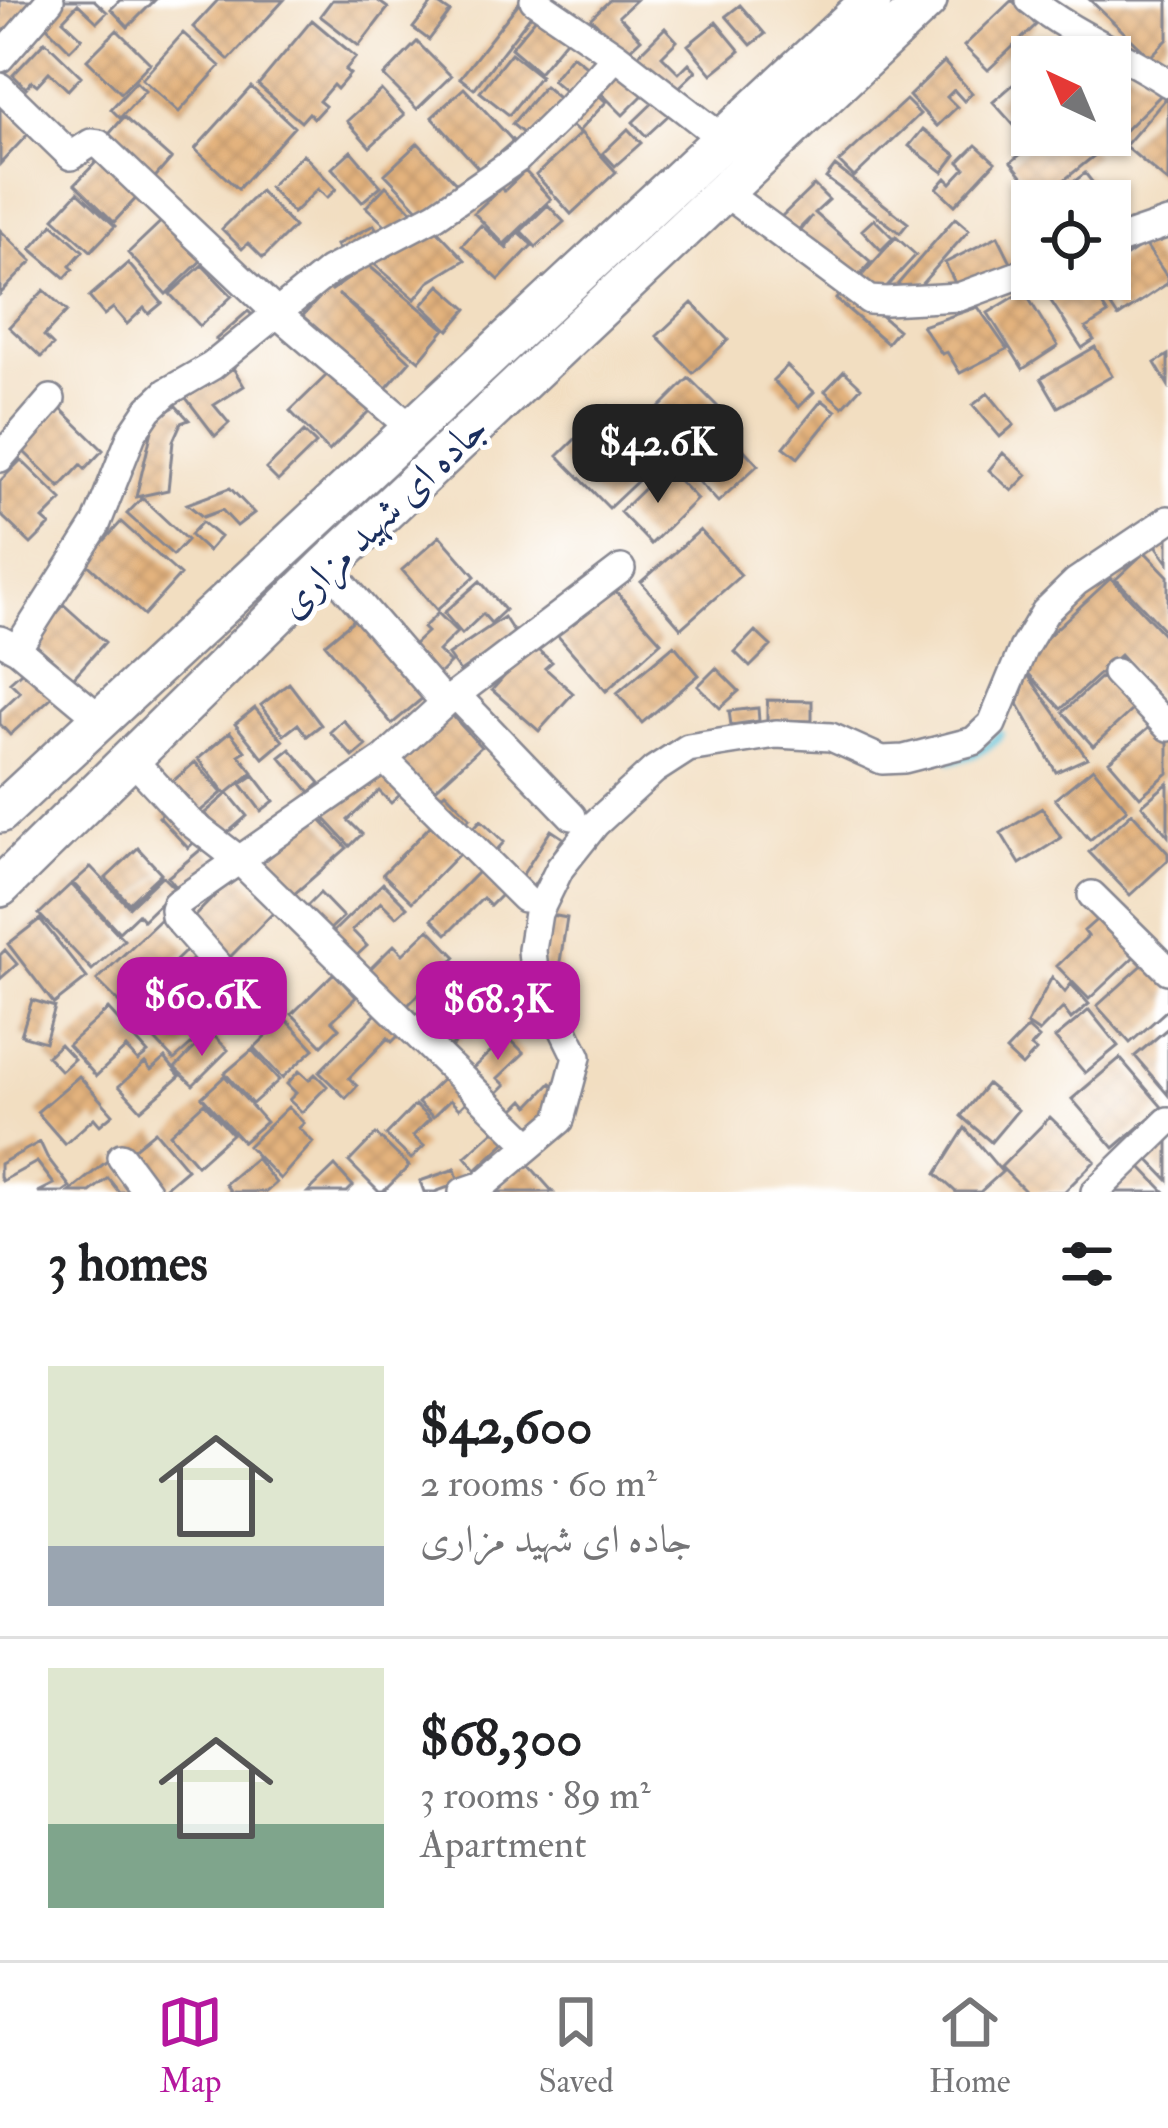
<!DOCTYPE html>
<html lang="en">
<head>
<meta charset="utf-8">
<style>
  :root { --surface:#fff; --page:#f2f2f2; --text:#202124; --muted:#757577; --line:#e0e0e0; --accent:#b5179e }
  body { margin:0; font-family:"IM FELL Double Pica",Amiri,serif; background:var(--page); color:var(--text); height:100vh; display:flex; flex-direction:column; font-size:45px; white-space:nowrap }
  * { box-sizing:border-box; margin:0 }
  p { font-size:39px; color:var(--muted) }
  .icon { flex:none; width:66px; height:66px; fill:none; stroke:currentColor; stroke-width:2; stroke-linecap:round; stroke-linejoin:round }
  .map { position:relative; height:1192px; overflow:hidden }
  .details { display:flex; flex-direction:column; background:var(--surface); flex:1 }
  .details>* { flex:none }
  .needle { width:78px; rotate:316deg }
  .fabs { position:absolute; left:1011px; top:36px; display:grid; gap:24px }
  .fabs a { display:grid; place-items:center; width:120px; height:120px; border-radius:0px; background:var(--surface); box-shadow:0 3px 9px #0004; font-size:60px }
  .price { position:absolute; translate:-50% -102px; padding:0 27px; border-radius:24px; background:var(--accent); color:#fff; font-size:39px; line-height:78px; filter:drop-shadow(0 3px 6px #0008) }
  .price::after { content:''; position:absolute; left:50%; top:72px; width:36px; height:27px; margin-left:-18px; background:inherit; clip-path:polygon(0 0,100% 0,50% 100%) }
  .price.current { background:#222; color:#fff }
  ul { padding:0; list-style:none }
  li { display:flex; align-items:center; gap:36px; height:300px; padding:0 48px }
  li+li { border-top:3px solid var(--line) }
  li span { display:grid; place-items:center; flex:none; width:336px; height:240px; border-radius:0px; color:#555 }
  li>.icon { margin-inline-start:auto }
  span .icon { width:144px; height:144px; fill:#fffc; stroke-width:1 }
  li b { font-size:51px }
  h2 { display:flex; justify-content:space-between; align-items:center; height:144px; padding:0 48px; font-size:51px }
  .menu { display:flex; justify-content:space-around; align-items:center; height:168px; border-top:3px solid var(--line); background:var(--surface); font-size:33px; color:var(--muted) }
  .menu a { display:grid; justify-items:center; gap:6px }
  .menu .current { color:var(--accent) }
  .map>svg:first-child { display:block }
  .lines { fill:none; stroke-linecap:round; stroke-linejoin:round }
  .stream { stroke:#5dc4da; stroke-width:8 }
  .building { fill:url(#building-cross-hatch) }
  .minor-casing { stroke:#868690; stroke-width:32 }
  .secondary-casing { stroke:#868690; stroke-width:44 }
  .minor { stroke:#fff; stroke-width:27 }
  .secondary { stroke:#fff; stroke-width:39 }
  .labels { text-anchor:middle; stroke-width:10; stroke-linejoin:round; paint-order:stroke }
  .street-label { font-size:39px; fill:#1b2f5e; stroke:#fff }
</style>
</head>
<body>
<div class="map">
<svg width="1168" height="1192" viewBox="0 0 1168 1192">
  <defs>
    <pattern id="building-cross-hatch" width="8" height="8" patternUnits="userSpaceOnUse" patternTransform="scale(3)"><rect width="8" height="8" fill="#e3b27d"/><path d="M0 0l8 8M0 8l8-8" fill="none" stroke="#c2996e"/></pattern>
  </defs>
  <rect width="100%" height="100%" fill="#fff"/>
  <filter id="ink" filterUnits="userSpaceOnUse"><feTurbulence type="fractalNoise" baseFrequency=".00833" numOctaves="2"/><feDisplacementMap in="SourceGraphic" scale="24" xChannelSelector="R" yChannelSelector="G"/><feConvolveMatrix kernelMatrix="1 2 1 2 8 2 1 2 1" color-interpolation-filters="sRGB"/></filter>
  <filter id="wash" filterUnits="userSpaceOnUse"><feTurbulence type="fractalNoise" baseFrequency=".004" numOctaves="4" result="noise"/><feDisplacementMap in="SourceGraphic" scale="48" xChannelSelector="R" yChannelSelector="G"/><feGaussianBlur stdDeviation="2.7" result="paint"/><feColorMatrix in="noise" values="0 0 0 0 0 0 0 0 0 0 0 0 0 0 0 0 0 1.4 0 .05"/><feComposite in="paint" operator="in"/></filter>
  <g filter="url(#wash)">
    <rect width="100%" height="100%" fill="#f2dec1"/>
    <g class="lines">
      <!-- stream -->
      <path class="stream" d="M1047,630L1081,598L1168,536
        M951,760C971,757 988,750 1000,734"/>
    </g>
    <g id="blocks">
      <!-- building -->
      <path class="building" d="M0,0H38L8,36L0,29Z
        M62,0H94L107,12L97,22L78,4L63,20L82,38L70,50L41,21Z
        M120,0H155L128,27L111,9Z
        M218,0H284L229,60L193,27Z
        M332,0H377L388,8L359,46L320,16Z
        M521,0L535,10L474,89L460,78Z
        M610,0H636L619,16L641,39L625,54L591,18Z
        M1012,0L1036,25L988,70L964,46Z
        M1090,0H1168V39L1150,57Z
        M434,1L450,12L429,40L413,28Z
        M740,5L765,34L751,45L726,16Z
        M542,11L570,35L539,72L511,48Z
        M312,20L356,57L345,70L350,74L337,89L333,85L319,101L325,106L314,118L309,113L301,122L258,85Z
        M716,22L740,51L712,74L688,45Z
        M665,28L677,41L662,56L679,73L689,63L696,71L671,95L635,58Z
        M117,30L150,63L121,93L87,60Z
        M183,33L220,66L179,112L142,79Z
        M45,41L81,76L68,90L49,72L37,85L32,81L26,88L13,75Z
        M417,42L451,76L417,109L384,76Z
        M1061,42L1074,57H1044Z
        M511,53L540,76L509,115L480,92Z
        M572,55L589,68L568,94L552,80Z
        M944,62L972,93L964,101L954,90L947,97L957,107L937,126L909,96Z
        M1118,63L1166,90L1104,151L1089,135H1110V70Z
        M618,68L644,94L623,115L597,89Z
        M1032,68V136L1027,140L993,102Z
        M136,82L145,91L120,118L111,109Z
        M544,86L563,102L531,140L512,124Z
        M251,87L294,127L238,189L195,149Z
        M464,88L513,141L480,170L432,117Z
        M592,89L606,102L578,132L564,119Z
        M381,90L404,115L370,147L347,121Z
        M1168,96V182L1125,146Z
        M658,98L672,112L646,136L633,122Z
        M906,100L920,114L854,177L839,162Z
        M0,107L28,134L0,164Z
        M124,117L171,159L150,183L103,141Z
        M628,129L641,143L615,166L603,153Z
        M923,129L956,155L943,172L909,146Z
        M581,133L616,172L571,214L536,175Z
        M1044,135H1079L1095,155L1041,199L1011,162Z
        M418,143L459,186L426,217L385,174Z
        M976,145L995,162L955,205L937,188L946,178L951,183L965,168L959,162Z
        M351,151L381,186L362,202L332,168Z
        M303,154L336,189L327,198L318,189L293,213L269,187Z
        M103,155L142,192L114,222L75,184Z
        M835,166L908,223L900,233L826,178Z
        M525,171L551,199L504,244L474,213L501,188L504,191Z
        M1085,173L1107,201H1049Z
        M814,185L829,200L815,213L871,262L854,281L799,233L812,216L796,232L781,217Z
        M386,186L415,214L396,235L366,207Z
        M260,191L294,227L263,258L248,243L242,249L222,229Z
        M78,192L115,226L91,251L54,218Z
        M548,205L564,222L536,247L521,231Z
        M168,215L206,256L166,294L128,253Z
        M955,218L969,230L911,296L898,284Z
        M874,219L893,238L881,250L862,230Z
        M53,224L83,251L70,266L73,269L65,278L31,249Z
        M374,225L381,237L342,257L336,245Z
        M481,225L508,250L506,246L519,233L532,245L499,280L462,245Z
        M434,227L465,260L429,282L415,299L373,263Z
        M0,230L32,261L0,294Z
        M998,236L1013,266L960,293L945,263Z
        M896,237L916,255L876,298L857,281Z
        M1145,244L1168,278V283L1118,317L1093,279H1110V267Z
        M128,263L162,303L149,314L144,308L127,324L113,308L104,315L89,297Z
        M202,265L232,296L200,326L170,294Z
        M368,265L445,329L419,361L338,294L410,361L381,394L299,320L329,287L332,290Z
        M1044,279H1085L1108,314L1086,328L1094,340L1082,348L1039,283Z
        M440,285L467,309L449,330L422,305Z
        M846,286L898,330L887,343L836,299Z
        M44,290L67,311L44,336L53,345L41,357L9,327Z
        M1024,291L1058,346L1023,369L988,313Z
        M692,303L728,340L693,373L657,336Z
        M978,307L1007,349L960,373L947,352L942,354L922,326Z
        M248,311L258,321L226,350L216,339Z
        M1095,347L1112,376L1058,407L1041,378Z
        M1168,355V385L1155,363Z
        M787,366L814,392L799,407L773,380Z
        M233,368L244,386L214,405L229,423L215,436L186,398Z
        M844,371L861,387L843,407L825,391Z
        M330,372L369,411L329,451L290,411Z
        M689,378L718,407L671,454L642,425Z
        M988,393L1014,425L1000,437L973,405Z
        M822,400L836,411L798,458L784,447Z
        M176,406L189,420L181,423L173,441L168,490L136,497L155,418Z
        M609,406L639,436L626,449L648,471L609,508L558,456Z
        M60,408L103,450L85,469L81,465L60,487L21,449Z
        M717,421L758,465L718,502L677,458Z
        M304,432L316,444L278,481L266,469Z
        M1003,453L1027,475L1012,491L989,470Z
        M21,460L62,500L43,519L50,525L31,544L0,514V481Z
        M666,467L697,499L651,544L620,512Z
        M230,488L254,513L237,526L222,510L203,517L187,504Z
        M142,498L187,540L173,555L127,514Z
        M121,522L180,575L144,615L85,562Z
        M202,522L220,537L208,551L190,535Z
        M700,530L741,575L681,628L641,582Z
        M440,536L475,576L437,610L402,570Z
        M1168,536V562L1156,545Z
        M1145,552L1168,576V634L1116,579Z
        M1111,578L1168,639V707L1120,655L1061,709L1027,672L1031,652Z
        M480,581L505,610L491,623L483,614L462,634L444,613Z
        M612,587L661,642L606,691L557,635Z
        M64,605L105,642L73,678L32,641Z
        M438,613L457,632L438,651L450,663L438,675L411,647L427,632L423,628Z
        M357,617L424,697L392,724L325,644Z
        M504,617L515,634L460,672L448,655Z
        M755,631L771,646L750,667L735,652Z
        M532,645L552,662L545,668L573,693L539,731L492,690Z
        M674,645L699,675L642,723L617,693Z
        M28,666L54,695L10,735L0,724V711L20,692L10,682Z
        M716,668L739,691L720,708L698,686Z
        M1027,674L1087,758L1056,772L1018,704Z
        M1101,677L1132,710L1093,746L1063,712Z
        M289,683L321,725L307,736L298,724L284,735L261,705Z
        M767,700L812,701V721L767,720Z
        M255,708L283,741L263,758L235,724Z
        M758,708L759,721L731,725L729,711Z
        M450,713L481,747L429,795L398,761Z
        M343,720L366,746L353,757L330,732Z
        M1152,725L1168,743V773L1140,797L1109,761Z
        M230,732L245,751L239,755L253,772L226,794L198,759Z
        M290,749L320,783L310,792L280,757Z
        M195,762L222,793L191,819L165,788Z
        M377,766L402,793L391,803L379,791L348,820L362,834L350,846L323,817Z
        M1093,768L1127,809L1090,840L1055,799Z
        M254,775L274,801L261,811L241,784Z
        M1168,783V836L1142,805Z
        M445,792L470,818L459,828L434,802Z
        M228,793L247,816L224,836L205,813Z
        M169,807L198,838L188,848L159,817Z
        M1042,808L1061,838L1020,864L1001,833Z
        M1132,813L1168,853V860L1130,895L1089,852Z
        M318,817L347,848L292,896L261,864Z
        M481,820L504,842L491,856L468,834Z
        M431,825L460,853L412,902L383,874Z
        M551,830L563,838L531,890L518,882Z
        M205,846L217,861L180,892L168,877Z
        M138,848L161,873L129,903L106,878Z
        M91,867L129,907L162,876L175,889L143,920L138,914L119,932L73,883Z
        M479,871L502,894L490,906L483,898L447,934L432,919Z
        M238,872L276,910L229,958L191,920Z
        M383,883L407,907L396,917L381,902L352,930L367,946L355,957L332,933Z
        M71,884L124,940L92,970L39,914Z
        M320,893L343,917L328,931L305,908Z
        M1103,914L1139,952L1089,999L1057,966L1088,936L1084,931Z
        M551,915L567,918L558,974L542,971Z
        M40,919L87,978L54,1004L8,944Z
        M160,920L188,949L126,1009L97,980Z
        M429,929L456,957L405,1008L368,971L394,945L403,954Z
        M5,950L17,964L0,979V955Z
        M199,953L210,964L186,988L175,977Z
        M1148,960L1168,982V1009L1130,1043L1097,1006Z
        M334,973L356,997L332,1021L339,1028L322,1045L292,1014Z
        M1052,977L1065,992L1071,984L1089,1004L1071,1019L1063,1008L1039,1032L1027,1024Z
        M523,979L526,1025L509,1033L487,986Z
        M469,984L491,1007L447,1051L424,1027Z
        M264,991L285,1016L266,1033L244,1008Z
        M184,994L213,1025L174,1060L146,1030Z
        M32,1000L55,1007L45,1042L21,1035Z
        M108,1009L148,1053L138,1061L126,1048L96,1076L68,1045Z
        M380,1010L402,1032L392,1042L388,1038L349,1078L357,1086L346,1098L319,1072Z
        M1089,1010L1118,1046L1085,1073L1055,1038Z
        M285,1018L314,1049L282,1078L254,1048Z
        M1028,1028L1039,1038L1031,1047L1036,1051L1022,1066L1006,1051Z
        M1168,1028V1095L1135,1056Z
        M210,1032L228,1050L193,1085L175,1068Z
        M507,1036L524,1053L498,1078L505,1085L497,1093L473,1068Z
        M60,1044L74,1059L61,1071L47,1056Z
        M252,1050L279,1080L252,1104L225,1073Z
        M165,1058L180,1076L141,1110L119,1086L145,1063L151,1070Z
        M1120,1058L1162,1107L1114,1148L1072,1099Z
        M299,1071L309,1080L315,1074L327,1086L302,1112L289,1100L296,1093L287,1084Z
        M448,1074L471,1097L459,1109L450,1100L433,1117L418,1103Z
        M79,1076L113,1114L100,1125L94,1118L65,1144L37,1112Z
        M225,1076L266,1122L243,1142L202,1097Z
        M551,1083L559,1090L551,1114L535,1133L513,1111L524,1100L529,1106Z
        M987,1084L1018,1110L991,1142L961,1116Z
        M204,1103L232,1134L197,1165L170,1134Z
        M415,1105L430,1119L413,1136L424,1146L411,1159L386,1135Z
        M288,1107L304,1123L299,1128L313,1142L280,1179L248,1146Z
        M1050,1117L1095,1161L1064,1192H1026L1001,1167Z
        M499,1126L510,1138L476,1170L465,1157Z
        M965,1128L1002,1172L980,1192H956L936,1174Z
        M155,1131L187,1169L160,1192L127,1154Z
        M376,1134L409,1166L383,1192H379L349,1162Z
        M1168,1136V1180L1146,1157Z
        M40,1142L47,1157L70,1187L63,1192H38L54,1184L37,1162L2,1181L0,1177V1164Z
        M112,1157L140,1192H119L108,1178L90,1192H69Z
        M256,1158L276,1183L266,1192H231L225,1184Z
        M528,1164L553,1192H497Z
        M335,1166L353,1186L347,1192H308Z
        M1140,1166L1165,1192H1113Z
        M455,1169L459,1183L435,1192H424L420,1181Z"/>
    </g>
  </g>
  <g filter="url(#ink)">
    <use href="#blocks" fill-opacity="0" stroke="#868690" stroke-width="3"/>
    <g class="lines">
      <defs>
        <path id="minor" d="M534,0L616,56L723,139
          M1030,0C1072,34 1122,53 1168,83
          M0,58L50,0
          M0,87L71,156L91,143L99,144L279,315L411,428
          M723,191L869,300L886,301L959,297L1032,270
          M1110,243L1168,223
          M0,458L51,399
          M327,566L445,703
          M0,640L17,649L101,719
          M17,649L96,525L132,434L149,409L167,392L212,366L329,271L436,215L517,159L567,110L616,56
          M1116,673L1168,727
          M456,695L572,816
          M131,758L190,822L238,859L529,1144
          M384,759L524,898
          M1092,895L1168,970
          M245,996L175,916L174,909L176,904L384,759L445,703L621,569
          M121,1157L147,1192
          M463,1192L483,1185L560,1120L577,1057L557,1016L535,984L532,950L538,913L560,868L595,824L654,770L688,748L776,734L831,737L882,760L904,759L974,741L992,724L1023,649L1045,612L1076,582L1168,520
          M1095,1192L1168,1121"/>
        <path id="secondary" d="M0,813L872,0
          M0,887L327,566L927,0"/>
      </defs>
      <!-- minor casing -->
      <use href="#minor" class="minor-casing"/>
      <!-- secondary casing -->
      <use href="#secondary" class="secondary-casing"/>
      <!-- minor -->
      <use href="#minor" class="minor"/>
      <!-- secondary -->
      <use href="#secondary" class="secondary"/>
    </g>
  </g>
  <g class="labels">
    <!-- street labels -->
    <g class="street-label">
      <text transform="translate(382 515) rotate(-44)" y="14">جاده ای شهید مزاری</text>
    </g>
  </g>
</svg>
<div class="fabs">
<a><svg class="needle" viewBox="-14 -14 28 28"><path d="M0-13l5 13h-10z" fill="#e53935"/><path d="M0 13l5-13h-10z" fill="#757577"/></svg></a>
<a><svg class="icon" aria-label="locate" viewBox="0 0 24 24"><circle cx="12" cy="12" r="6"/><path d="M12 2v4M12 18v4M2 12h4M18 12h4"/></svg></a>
</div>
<b class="price current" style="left:658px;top:506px">$42.6K</b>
<b class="price" style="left:202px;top:1059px">$60.6K</b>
<b class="price" style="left:498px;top:1063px">$68.3K</b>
</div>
<section class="details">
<h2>3 homes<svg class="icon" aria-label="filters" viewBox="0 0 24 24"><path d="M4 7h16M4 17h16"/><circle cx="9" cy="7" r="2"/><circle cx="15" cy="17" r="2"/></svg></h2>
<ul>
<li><span style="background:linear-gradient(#dfe7d0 75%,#9aa5b1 0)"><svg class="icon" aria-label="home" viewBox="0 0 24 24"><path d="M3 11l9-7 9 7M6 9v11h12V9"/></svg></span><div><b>$42,600</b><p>2 rooms · 60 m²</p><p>جاده ای شهید مزاری</p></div></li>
<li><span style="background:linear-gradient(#dfe7d0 65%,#7fa58c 0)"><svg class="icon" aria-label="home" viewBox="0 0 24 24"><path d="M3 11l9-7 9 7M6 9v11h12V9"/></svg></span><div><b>$68,300</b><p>3 rooms · 89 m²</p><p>Apartment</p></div></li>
</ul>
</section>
<nav class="menu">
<a class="current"><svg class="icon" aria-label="map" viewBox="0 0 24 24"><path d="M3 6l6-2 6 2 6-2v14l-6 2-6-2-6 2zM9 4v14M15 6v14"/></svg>Map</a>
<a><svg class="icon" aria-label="saved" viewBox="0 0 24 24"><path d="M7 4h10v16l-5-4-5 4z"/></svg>Saved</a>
<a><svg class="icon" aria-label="home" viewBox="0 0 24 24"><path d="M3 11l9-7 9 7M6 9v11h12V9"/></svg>Home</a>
</nav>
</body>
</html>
